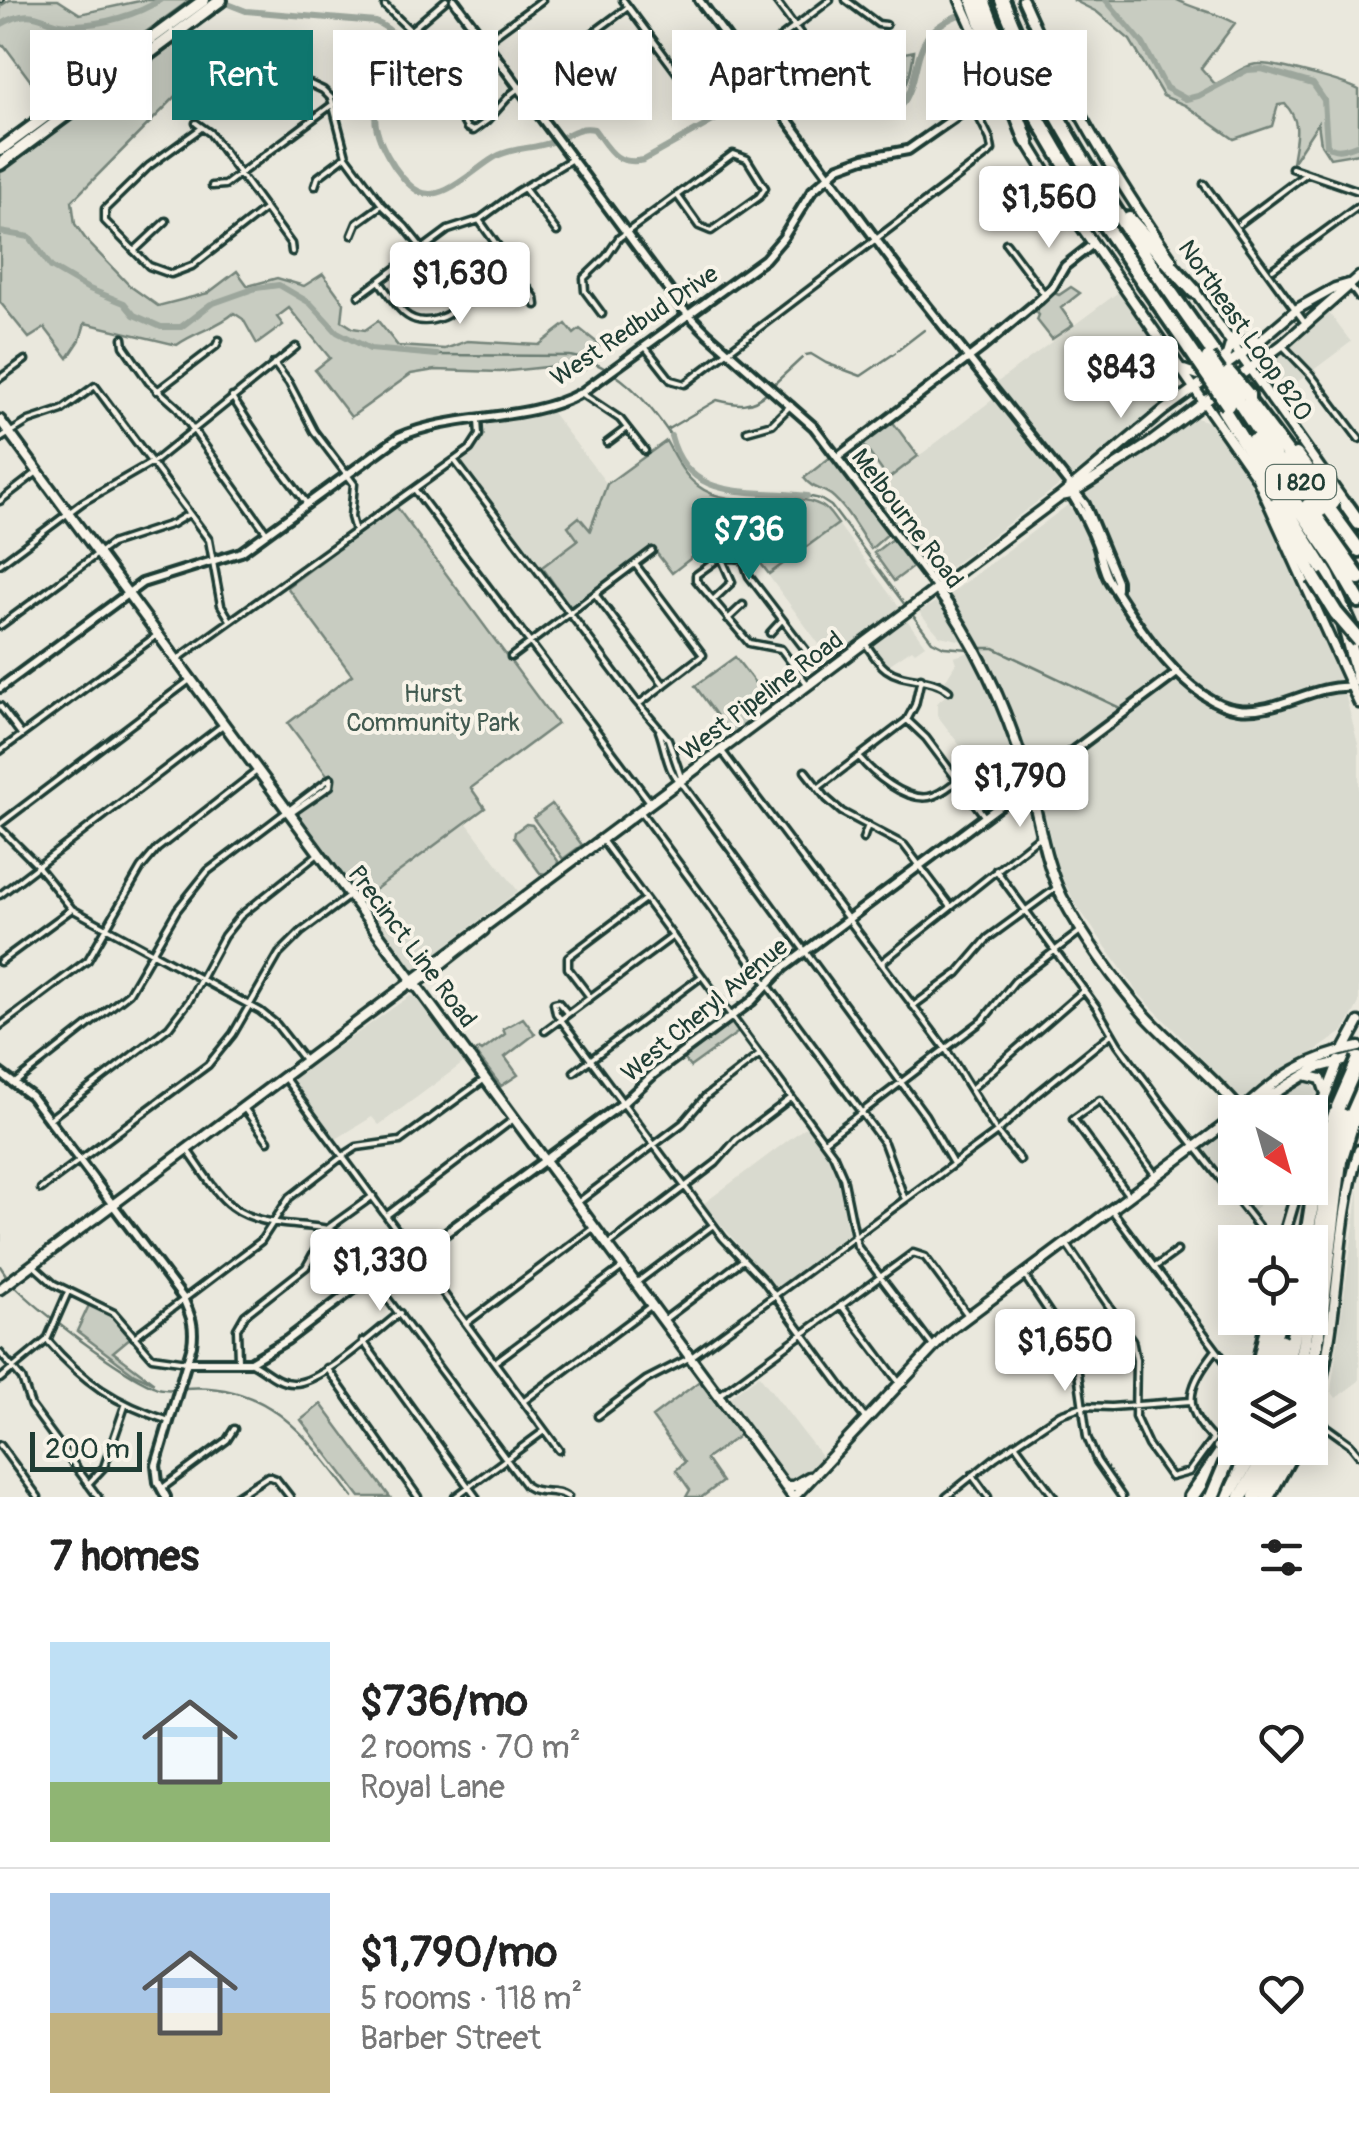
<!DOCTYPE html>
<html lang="en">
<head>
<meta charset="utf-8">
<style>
  :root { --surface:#fff; --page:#f2f2f2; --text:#222; --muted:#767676; --line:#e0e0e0; --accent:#0f766e }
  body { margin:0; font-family:Pangolin,sans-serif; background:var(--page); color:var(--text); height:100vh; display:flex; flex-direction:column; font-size:38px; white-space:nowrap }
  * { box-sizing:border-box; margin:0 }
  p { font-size:32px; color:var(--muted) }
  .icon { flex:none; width:55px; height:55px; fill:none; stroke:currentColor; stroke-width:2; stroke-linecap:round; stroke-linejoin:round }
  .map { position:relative; height:1497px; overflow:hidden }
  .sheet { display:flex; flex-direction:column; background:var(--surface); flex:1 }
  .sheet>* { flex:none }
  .hud { position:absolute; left:30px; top:30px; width:1300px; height:90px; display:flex; gap:20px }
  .needle { width:65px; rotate:143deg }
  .tools { position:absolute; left:1218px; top:1095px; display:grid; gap:20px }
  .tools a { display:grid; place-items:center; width:110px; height:110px; border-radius:0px; background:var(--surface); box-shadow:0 5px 25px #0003; font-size:50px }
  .scale { position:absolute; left:30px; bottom:25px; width:112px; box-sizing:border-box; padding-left:10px; border:5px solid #1f3d34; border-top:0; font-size:28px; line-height:35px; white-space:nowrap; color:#1f3d34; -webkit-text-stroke:8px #f7f3e8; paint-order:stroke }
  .price { position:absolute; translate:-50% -85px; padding:0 22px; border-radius:10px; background:#fff; color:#222; font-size:32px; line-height:65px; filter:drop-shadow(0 2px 5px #0008) }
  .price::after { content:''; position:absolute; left:50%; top:60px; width:30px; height:22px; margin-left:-15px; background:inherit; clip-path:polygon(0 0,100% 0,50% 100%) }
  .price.on { background:var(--accent); color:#fff }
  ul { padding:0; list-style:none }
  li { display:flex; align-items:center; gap:30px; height:250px; padding:0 50px }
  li+li { border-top:2px solid var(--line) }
  li span { display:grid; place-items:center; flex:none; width:280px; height:200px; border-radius:0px; color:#555 }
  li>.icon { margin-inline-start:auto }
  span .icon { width:120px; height:120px; fill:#fffc; stroke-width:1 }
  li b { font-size:42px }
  h2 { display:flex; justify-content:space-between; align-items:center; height:120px; padding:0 50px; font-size:42px }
  .tag { padding:0 35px; border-radius:0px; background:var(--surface); box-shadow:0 5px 25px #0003; font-size:35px; line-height:90px }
  .tag.on { background:var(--accent); color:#fff }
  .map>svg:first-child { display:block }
  .built { fill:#d9dacf }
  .green { fill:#c8ccc1; stroke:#74847a; stroke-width:2.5 }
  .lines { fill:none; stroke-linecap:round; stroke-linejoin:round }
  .stream { stroke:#6a7c72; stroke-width:2.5 }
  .river { stroke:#9ca69c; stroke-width:6 }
  .minor-casing { stroke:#1f3d34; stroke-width:11 }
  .tertiary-casing { stroke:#1f3d34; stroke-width:14 }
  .secondary-casing { stroke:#1f3d34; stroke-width:15 }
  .primary-casing { stroke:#1f3d34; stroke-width:18 }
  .motorway-casing { stroke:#1f3d34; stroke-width:20 }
  .minor { stroke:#f7f3e8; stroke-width:4 }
  .tertiary { stroke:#f7f3e8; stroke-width:6 }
  .secondary { stroke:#f7f3e8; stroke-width:8 }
  .primary { stroke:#f7f3e8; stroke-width:10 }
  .motorway { stroke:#f7f3e8; stroke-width:12 }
  .rail-casing { stroke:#1f3d34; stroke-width:6 }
  .rail { stroke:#f7f3e8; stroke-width:2.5; stroke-dasharray:8; stroke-linecap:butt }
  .motorway-bridge-casing { stroke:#1f3d34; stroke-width:20; stroke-linecap:butt }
  .motorway-bridge { stroke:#f7f3e8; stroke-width:12 }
  .labels { text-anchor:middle; stroke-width:8; stroke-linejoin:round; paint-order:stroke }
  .shield { fill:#f7f3e8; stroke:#60746a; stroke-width:2.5 }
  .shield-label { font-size:22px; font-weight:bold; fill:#1f3d34 }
  .street-label { font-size:25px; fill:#1f3d34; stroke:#f7f3e8 }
  .park-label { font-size:25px; fill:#415a50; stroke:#f7f3e8 }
</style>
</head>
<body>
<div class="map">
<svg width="1359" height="1497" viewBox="0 0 1359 1497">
  <rect width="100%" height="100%" fill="#eae8dd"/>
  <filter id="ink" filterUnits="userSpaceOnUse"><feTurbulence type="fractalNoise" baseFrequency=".01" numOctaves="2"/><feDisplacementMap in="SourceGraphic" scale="20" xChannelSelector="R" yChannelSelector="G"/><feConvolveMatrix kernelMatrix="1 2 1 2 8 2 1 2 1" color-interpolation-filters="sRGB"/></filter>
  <g filter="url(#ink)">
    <!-- built -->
    <path class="built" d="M1120,291L1177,375L1178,387L1113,445L1069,478L995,384Z
      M1326,309L1351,342L1277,397L1263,377L1266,364Z
      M996,397L1061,484L936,578L872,492Z
      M550,410L607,484L590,530L542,567L462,461L481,442L485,432L483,421Z
      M1194,417L1211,423L1242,467L1269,521L1340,674L1359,748V1003L1344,1031L1243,1101L1139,994L1075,903L1058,870L1038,787L1005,695L950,594L1085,492Z
      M838,524L900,608L830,659L768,575Z
      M937,601L940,602L963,641L940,636L919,612Z
      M907,620L925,645L915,652L912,649L887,666L871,646Z
      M970,652L1006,729L1021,777L1023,785L1002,801L937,715V703L953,689L945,681L956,663L954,657Z
      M466,822L518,891L414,970L361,900Z
      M410,996L415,997L466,1061L379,1125L372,1117L336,1139L292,1079Z
      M1307,1078L1318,1093L1308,1112H1253Z
      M807,1126L836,1168L848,1234L776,1288L703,1204Z
      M1235,1126V1188H1292L1289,1197L1281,1188L1253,1210L1203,1151Z
      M1359,1188V1381L1336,1398L1331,1391Z
      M759,1375L825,1461L796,1482H791L730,1401L731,1396Z"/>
    <!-- green -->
    <path class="green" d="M10,0H58L80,14L144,0H190L47,103L4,45L0,47V6Z
      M1073,0H1177C1196,10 1216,12 1235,23L1201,68L1215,84C1228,79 1245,64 1258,64C1275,63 1345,82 1359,90V153L1330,158L1321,144L1318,123L1292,163C1295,138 1303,124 1285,104L1278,105L1272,126L1234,139L1185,105L1163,96L1130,40L1097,12Z
      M173,44L203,69L72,201L75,224L87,241L130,286L158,306L208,293L237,271L248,286L277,278L304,286L323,274L344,303L342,321L353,328L365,330L378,321L398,346L445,349L467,341L539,345L566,324L574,334L580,329L600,345L584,370L565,365L500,372L435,370L411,374L351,417L315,370L330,358L289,308L277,317L283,325L257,344L243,319L234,313C217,328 196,331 177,345L85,323L80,340L68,358L45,328L29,338L0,302V171Z
      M914,51C908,93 900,108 854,107C841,106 827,103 817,96L861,62Z
      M1071,287L1080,293L1061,308L1073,325L1052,339L1037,320L1039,315L1033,308L1052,292L1059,295Z
      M892,421L918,456L888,479L862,443Z
      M666,441C675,457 683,475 698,486C733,513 785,486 822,506C829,510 833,518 838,524L769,574L732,526L672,573L652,547L571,608L542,567L578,540L568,526L579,517L590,530L607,484Z
      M832,456L890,532L871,549C859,532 847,508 831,495C821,488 812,489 804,478Z
      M396,506L557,724L471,788L485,808L361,900L297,814L334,784L288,723L352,675L287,587Z
      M892,539L914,566L894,581L874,553Z
      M735,657L772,705L731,735L695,686Z
      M552,804L582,845L563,859L533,818Z
      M526,824L532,825L558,861L557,866L547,874L540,873L514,837L515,832Z
      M523,1018L535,1034L505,1057L518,1075L501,1086L475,1052L479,1049L482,1051L505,1034L503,1029Z
      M732,1020L740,1031L690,1067L681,1056Z
      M90,1303L118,1319L131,1337L113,1352L154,1383L134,1374L77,1331Z
      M701,1380L740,1435L706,1459L722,1482L702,1497H686L690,1490L676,1470L685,1462L652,1417Z
      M321,1404L390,1497H360L301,1420Z"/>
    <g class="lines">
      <!-- stream -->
      <path class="stream" d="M898,350L924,330
        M437,355L570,356C616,364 646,399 671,436
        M806,355L811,354L826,363L861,376L895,353
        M774,384L802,358
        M668,429L717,400C737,405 751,408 767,392
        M807,496L820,499L831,506L932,641L944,647L969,649
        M977,648H994L1122,709
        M0,1223V1241
        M0,1266L8,1278
        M13,1284C39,1311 118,1371 153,1386C160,1390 167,1390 176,1389
        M184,1388C268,1381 307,1436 353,1497"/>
      <!-- river -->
      <path class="river" d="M1106,0L1143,44L1166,88L1186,99L1198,96L1247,70L1262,69L1313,84L1324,100L1327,145C1336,154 1348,148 1359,144
        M228,4L246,11L376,22C409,37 406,65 388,92C384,98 378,104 376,112C371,134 398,180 418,191C444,205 477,165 499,155C516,147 534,149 552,142C567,137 577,125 594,129C609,149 615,166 644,160L766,91C785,87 793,96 809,104C829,114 856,119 878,116C923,108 908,64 928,36C943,17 976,9 997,0
        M0,25C39,2 40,27 76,25C104,24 137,15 160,0
        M0,232L30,237L51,267L87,288L124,303L134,315L161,327H181L211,304L256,288L279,285L310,303L337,332L370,349L437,355
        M671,436C689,505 753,488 807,496"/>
      <defs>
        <path id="minor" d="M623,0L693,94
          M775,0L833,78
          M846,0L878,24L886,25
          M385,6L413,33L467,128L473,131L488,120L511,94L628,7
          M168,26C213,82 243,77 310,84L323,90L331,98L346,156L382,205L405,227L434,263L462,289L465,297C454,317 423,330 404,313C394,304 387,291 379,281
          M411,30L446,0
          M485,42L542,0
          M574,47L599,82
          M746,64L830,0
          M196,123L210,133L291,244L292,252
          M200,129L149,166L105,209V221L149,266L171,274L192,266L265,209
          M1292,168L1359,191
          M1204,184L1305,323
          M212,186L225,185L333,104
          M315,186L318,177L346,156
          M524,188L557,232
          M479,220L535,298L536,305
          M1239,224L1307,173
          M352,235L357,223L382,205
          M1006,243L1045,295
          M134,251L166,221
          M1273,269L1359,206
          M1349,284L1359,298
          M359,296L448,230L479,220L517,192L572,159
          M602,314L585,291L584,278L606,257L619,238L733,154L747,159L765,188L759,197L711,231L699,226L677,195
          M123,338L124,346L149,382L177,407L267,533
          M1282,345L1311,375L1359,439
          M646,348L671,380L685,384L988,154L992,150L990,139L955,69L948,64
          M274,363L289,383L314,431L354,484L351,517L355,531
          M0,378L25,360
          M157,391L216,346L219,340
          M581,393L620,419L645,451
          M232,397L268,452L307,504
          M747,431L772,424L791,405
          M0,439L29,421L62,410L95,386L209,540L221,605L230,620
          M607,443L627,428
          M455,461L636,701L668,739L682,780
          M415,490L650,802
          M0,501L36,473
          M0,564L83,502L156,460L296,347
          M635,564L703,655L639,704
          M595,594L664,685
          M713,600L732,582L721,557
          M728,619L743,605
          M0,626L111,544L172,524L187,515
          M770,633L782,620
          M865,643C871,651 877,662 886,669C905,683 930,675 949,691
          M511,657L652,551
          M179,658L470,449L479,435L478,420
          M794,666L807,658L808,653L749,576L743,559L721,557L696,575V580L749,643L781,649L808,685
          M0,706L21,734
          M907,720L926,738L985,817
          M659,731C666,750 667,774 684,786L925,1115L952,1162
          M721,750L945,1048L997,1132L1020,1160
          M0,751L157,635
          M859,757C873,774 905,801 929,797C940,795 950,786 958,780
          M805,771L827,799L842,812L904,845L951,907
          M818,788L907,720L915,705L921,678
          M640,811L884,1143L904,1197
          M291,813L330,786L331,778
          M0,824L190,680
          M0,828L36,864L72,909L260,1011L276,1024L305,1061
          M863,839L868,825
          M602,840L833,1154L843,1177L857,1246L932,1345
          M996,870L1097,1008L1118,1044L1164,1107L1261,1230L1277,1242
          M0,895L223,725
          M0,962L72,909
          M881,963L1040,836
          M590,997L568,968V957L645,899
          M913,1006L958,973L988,938L1055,889
          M568,1014L558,1002L554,1003L556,1013L723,1238L764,1281L864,1417
          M0,1026L88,960L141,868L157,849L257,771
          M545,1031L673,936
          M574,1072L702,976
          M284,1077L559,1450
          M16,1082L129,993L177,910L208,871L331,778
          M972,1088L1084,990
          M244,1108L268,1141
          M48,1120L169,1027L189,1001L224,936L240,916L318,854
          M824,1141L983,1020L1015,981L1082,930
          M188,1151C219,1194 226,1218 284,1224C302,1226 323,1226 339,1233L526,1486C539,1495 555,1488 568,1497
          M41,1189L208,1065L233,1034L279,954L301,932L348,897
          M1129,1196L1073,1119L1100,1100L1154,1173
          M577,1203L683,1123L705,1097L759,1055
          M1111,1209L1233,1372
          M387,1215L515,1118
          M1066,1243L1132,1340L1136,1360L1135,1417L1148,1445L1171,1477L1189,1472L1213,1439C1178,1405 1191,1383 1216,1350
          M608,1245L716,1163L736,1140L791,1098
          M33,1265L54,1284L114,1313L152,1357L187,1362
          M1155,1267L1177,1251
          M1024,1275L1075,1351L1087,1437L1097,1461L1122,1497
          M636,1283L712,1226
          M841,1305L898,1381
          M664,1320L743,1260
          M468,1322L592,1229
          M134,1337L261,1241L289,1198L343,1156L357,1147L400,1141L485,1079
          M47,1340C83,1382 116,1404 169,1421
          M363,1341L476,1497
          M0,1353L22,1379L31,1406L98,1497
          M238,1360L237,1329L245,1315L306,1267L327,1229L373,1196
          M250,1362C265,1369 276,1383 293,1383C319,1385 378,1330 400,1313
          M495,1362L624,1266
          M327,1368L418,1497
          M0,1379L47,1340L68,1292
          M718,1396L913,1253L925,1257L967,1314
          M524,1401L652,1305
          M598,1416L646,1380L691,1357L997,1132L1038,1093L1111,1034
          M1314,1418L1350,1444L1359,1455
          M1310,1430L1325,1429
          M1015,1444L1054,1497
          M0,1445L38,1497
          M972,1475L988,1497
          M88,1484L104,1467L125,1406
          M161,1489L227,1440L234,1429
          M235,1497L268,1476L276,1479L290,1497
          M455,1497L544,1431
          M946,1497L996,1457L1060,1414L1083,1406L1111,1407L1191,1401"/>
        <path id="tertiary" d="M454,0L683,309L707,333L814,427L937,589
          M699,0L900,272L1085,504L1117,581V589
          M838,457L983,347L1038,301L1052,288L1065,266L1093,244
          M1069,490C1080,508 1090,526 1097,545C1101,557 1103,572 1110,582C1136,623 1186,703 1238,709C1277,714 1313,684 1351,687
          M0,688L142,583L241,552L399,437C456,412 526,423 581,393L765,259L783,238L812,191L839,167L864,158L908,150L961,113L1002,93
          M0,1073L31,1096L183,1298C191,1316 195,1326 192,1345L156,1465L158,1482L166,1497
          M187,1362H250L287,1340L371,1276L398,1268L623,1103L654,1074L752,1001L783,968L1177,673"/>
        <path id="secondary" d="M960,0L1006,101
          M1023,0C1064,95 1114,175 1172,260
          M1026,140L1062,199L1257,478L1359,703
          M1192,287L1349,509
          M1227,337L1241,343L1256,340
          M1184,370L1198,375L1227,355L1230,345
          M1234,380L1282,345L1359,277
          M0,420L793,1497
          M1061,496L1071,494L1150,443L1219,391
          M937,589C979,646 1008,712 1028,780C1040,820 1043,859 1062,897C1082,935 1116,983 1145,1015C1176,1049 1213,1076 1242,1112
          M413,986L484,930
          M1345,1048L1359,1022
          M1305,1075L1321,1079L1325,1091
          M1247,1110L1316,1068L1359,1057
          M1241,1112C1275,1078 1311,1056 1359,1047
          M1310,1136L1339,1061
          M1282,1242L1298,1188
          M0,1289L1061,496L1163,411L1257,343L1297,309L1335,288L1349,284
          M1310,1418C1342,1331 1332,1238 1359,1150
          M1218,1447L1235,1416
          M785,1486H794L809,1477
          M794,1497L950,1330L1235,1117"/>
        <path id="primary" d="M0,150L204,0
          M0,164L221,0"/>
        <path id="motorway" d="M973,0L1027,141
          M983,0C1032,135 1121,246 1200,364
          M1002,0C1053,130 1134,240 1214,354
          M1129,219L1194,291
          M1248,395V401L1297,466
          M1237,399L1285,472
          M1223,409L1328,576L1352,630
          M1253,441L1337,563L1359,601
          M1296,455L1333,503
          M1286,461L1321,510
          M1321,498L1359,550
          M1275,505L1314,578
          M1308,505L1359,578
          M1347,506L1359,523
          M1344,623L1359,680
          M1306,1242L1318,1166L1335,1114
          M1310,1309C1322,1225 1326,1155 1359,1075
          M1258,1369L1269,1318
          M1264,1372L1280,1318
          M1275,1372L1282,1341
          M1285,1372L1297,1318
          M1298,1372L1309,1318
          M1310,1376L1321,1320L1340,1161L1359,1100
          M1223,1479L1243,1448
          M1191,1497L1235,1433
          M1227,1497L1256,1448
          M1241,1497L1270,1448
          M1255,1497L1283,1448
          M1267,1497L1294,1448"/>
      </defs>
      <!-- minor casing -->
      <use href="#minor" class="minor-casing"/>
      <!-- tertiary casing -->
      <use href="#tertiary" class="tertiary-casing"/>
      <!-- secondary casing -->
      <use href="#secondary" class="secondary-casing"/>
      <!-- primary casing -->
      <use href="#primary" class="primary-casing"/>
      <!-- motorway casing -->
      <use href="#motorway" class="motorway-casing"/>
      <!-- minor -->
      <use href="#minor" class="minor"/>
      <!-- tertiary -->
      <use href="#tertiary" class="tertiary"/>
      <!-- secondary -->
      <use href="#secondary" class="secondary"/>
      <!-- primary -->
      <use href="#primary" class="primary"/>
      <!-- motorway -->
      <use href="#motorway" class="motorway"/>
      <defs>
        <path id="rail" d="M0,1L2,0"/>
      </defs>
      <!-- rail casing -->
      <use href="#rail" class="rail-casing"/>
      <!-- rail -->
      <use href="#rail" class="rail"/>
      <defs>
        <path id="motorway-bridge" d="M1208,358L1237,399
          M1200,364L1228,405
          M1229,373L1248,395
          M1314,578L1336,613L1359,640
          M1338,1107L1359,1059
          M1212,1497L1232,1449"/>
      </defs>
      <!-- motorway-bridge casing -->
      <use href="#motorway-bridge" class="motorway-bridge-casing"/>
      <!-- motorway-bridge -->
      <use href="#motorway-bridge" class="motorway-bridge"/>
    </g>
  </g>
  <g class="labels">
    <!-- shield labels -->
    <rect class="shield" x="1266" y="465" width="70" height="34" rx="8"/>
    <g class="shield-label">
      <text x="1301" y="490">I 820</text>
    </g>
    <!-- street labels -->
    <g class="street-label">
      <text transform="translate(634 325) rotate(-34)" y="9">West Redbud Drive</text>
      <text transform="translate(1246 330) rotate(55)" y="9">Northeast Loop 820</text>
      <text transform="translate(908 518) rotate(53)" y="9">Melbourne Road</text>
      <text transform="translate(761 695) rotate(-37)" y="9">West Pipeline Road</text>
      <text transform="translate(413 946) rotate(53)" y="9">Precinct Line Road</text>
      <text transform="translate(704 1009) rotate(-40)" y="9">West Cheryl Avenue</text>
    </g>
    <!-- park labels -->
    <g class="park-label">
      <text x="433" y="702">Hurst<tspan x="433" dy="29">Community Park</tspan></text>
    </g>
  </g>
</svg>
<div class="tools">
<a><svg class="needle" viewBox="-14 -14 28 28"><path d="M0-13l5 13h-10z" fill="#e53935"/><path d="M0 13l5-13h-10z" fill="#767676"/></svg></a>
<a><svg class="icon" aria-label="locate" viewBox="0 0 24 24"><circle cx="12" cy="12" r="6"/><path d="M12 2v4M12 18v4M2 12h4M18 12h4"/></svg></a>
<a><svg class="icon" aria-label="layers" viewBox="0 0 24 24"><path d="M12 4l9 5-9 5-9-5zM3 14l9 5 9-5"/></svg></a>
</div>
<div class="scale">200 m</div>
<b class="price" style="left:1049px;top:251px">$1,560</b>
<b class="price" style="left:460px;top:327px">$1,630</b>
<b class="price" style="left:1121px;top:421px">$843</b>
<b class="price on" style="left:749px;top:583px">$736</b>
<b class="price" style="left:1020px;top:830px">$1,790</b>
<b class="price" style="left:380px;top:1314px">$1,330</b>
<b class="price" style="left:1065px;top:1394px">$1,650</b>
<div class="hud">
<a class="tag">Buy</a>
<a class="tag on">Rent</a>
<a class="tag">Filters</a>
<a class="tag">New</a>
<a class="tag">Apartment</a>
<a class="tag">House</a>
</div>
</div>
<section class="sheet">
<h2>7 homes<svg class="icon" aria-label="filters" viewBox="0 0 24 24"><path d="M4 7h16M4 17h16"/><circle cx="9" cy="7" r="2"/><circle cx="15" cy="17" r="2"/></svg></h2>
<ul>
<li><span style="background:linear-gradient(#bfe0f5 70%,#8fb573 0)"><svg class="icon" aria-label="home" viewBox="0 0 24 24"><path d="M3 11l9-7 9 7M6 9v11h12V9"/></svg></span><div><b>$736/mo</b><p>2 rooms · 70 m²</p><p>Royal Lane</p></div><svg class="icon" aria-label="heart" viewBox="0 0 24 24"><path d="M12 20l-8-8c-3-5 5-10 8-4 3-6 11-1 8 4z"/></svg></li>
<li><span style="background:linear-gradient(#a9c7e8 60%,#c2b280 0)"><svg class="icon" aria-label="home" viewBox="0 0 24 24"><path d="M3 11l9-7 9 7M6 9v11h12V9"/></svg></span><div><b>$1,790/mo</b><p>5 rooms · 118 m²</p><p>Barber Street</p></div><svg class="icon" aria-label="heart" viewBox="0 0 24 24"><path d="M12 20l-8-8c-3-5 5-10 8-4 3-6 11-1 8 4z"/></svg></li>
</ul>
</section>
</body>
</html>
